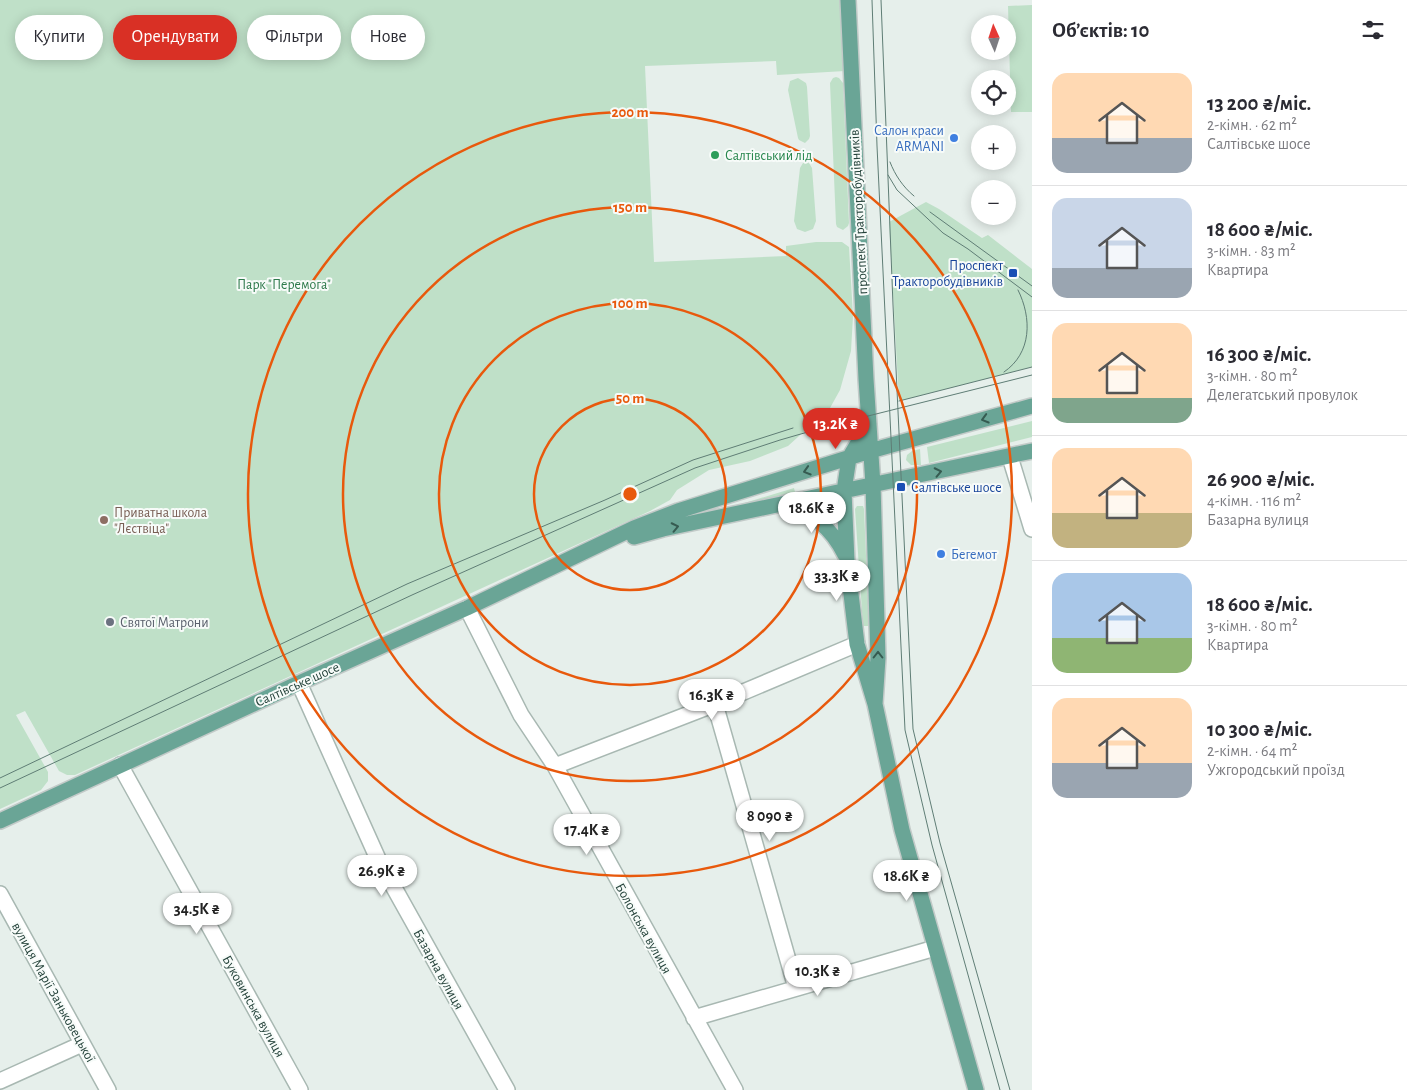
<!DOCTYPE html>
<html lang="uk">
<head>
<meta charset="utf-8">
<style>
  :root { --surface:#fff; --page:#f7f7f7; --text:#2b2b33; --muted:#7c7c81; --line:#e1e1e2; --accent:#d93025 }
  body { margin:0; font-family:"Alegreya Sans",sans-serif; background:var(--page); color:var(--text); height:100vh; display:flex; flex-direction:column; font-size:19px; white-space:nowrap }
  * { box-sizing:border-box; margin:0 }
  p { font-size:16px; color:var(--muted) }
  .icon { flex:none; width:28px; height:28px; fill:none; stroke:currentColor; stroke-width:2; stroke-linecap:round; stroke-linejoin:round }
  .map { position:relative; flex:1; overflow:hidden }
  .details { display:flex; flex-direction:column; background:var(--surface); width:375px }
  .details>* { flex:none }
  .top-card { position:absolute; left:15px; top:15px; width:475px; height:45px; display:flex; gap:10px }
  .needle { width:32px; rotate:357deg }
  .tools { position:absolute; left:971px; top:15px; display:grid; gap:10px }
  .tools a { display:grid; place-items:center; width:45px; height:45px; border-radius:50%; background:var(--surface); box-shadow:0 2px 12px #0003; font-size:25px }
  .price { position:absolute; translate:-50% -42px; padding:0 11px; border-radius:18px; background:#fff; color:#222; font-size:16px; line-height:32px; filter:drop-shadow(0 1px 2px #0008) }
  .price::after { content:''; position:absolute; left:50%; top:30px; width:15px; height:11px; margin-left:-8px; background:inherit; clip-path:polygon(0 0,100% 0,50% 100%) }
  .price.on { background:var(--accent); color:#fff }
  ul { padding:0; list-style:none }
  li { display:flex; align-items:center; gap:15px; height:125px; padding:0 20px }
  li+li { border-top:1px solid var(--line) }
  li span { display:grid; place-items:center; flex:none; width:140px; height:100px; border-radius:15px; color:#555 }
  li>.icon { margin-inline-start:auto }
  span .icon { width:60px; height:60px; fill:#fffc; stroke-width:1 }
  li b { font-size:21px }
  h2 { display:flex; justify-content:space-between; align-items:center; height:60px; padding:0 20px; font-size:21px }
  .chip { padding:0 18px; border-radius:22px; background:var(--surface); box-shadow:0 2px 12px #0003; font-size:18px; line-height:45px }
  .chip.on { background:var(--accent); color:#fff }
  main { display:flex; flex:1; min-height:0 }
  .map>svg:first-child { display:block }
  .green { fill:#bfe0c8 }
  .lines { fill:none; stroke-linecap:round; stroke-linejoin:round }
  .minor-casing { stroke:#a8b8b2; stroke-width:18 }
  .major-casing { stroke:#c2cac8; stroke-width:18 }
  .minor { stroke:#fff; stroke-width:15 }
  .major { stroke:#6aa596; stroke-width:15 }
  .tram { stroke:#5f7d75; stroke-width:1 }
  .oneway { stroke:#365b51 }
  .ring { fill:none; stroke:#e8590c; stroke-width:2.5 }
  .shop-dot { fill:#3f7fe0; stroke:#f7fbf9; stroke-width:2 }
  .leisure-dot { fill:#2e9e5b; stroke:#f7fbf9; stroke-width:2 }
  .transit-dot { fill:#1a4fb4; stroke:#f7fbf9; stroke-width:2 }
  .education-dot { fill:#8d6e63; stroke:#f7fbf9; stroke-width:2 }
  .worship-dot { fill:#6b7280; stroke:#f7fbf9; stroke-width:2 }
  .labels { text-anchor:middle; stroke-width:4; stroke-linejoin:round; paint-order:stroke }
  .shop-label { font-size:14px; fill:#366cbe; stroke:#f7fbf9; text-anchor:end }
  .leisure-label { font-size:14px; fill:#27864d; stroke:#f7fbf9; text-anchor:start }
  .street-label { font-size:14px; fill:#24423a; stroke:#f7fbf9 }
  .transit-label { font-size:14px; fill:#164399; stroke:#f7fbf9; text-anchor:end }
  .park-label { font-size:14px; fill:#2d7a4b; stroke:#f7fbf9 }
  .education-label { font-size:14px; fill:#785e54; stroke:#f7fbf9; text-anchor:start }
  .worship-label { font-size:14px; fill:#5b616d; stroke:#f7fbf9; text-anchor:start }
  .centre { fill:#e8590c; stroke:#f7fbf9; stroke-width:2.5 }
  .ring-label { font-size:15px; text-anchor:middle; font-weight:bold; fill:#e8590c; stroke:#f7fbf9; stroke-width:4; stroke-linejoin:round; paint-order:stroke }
</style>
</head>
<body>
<main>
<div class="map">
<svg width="1032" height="1090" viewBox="0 0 1032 1090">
  <rect width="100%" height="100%" fill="#e6efeb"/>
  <!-- green -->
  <path class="green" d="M0,0H842L845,71L777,75L776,61L645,66L654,262L786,256V246L816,242H842L849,247L853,316L851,351L840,390L830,408L788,446L750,461L709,470L677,490L670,500L650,511L75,775H67L59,771L25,711L16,715L48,772V781L41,790L0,809Z
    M1032,5V112H1011L1008,6Z
    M836,77L839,78L843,83L849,223L848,226L843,230L837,227L836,224L830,83L833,78Z
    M798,78L806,83L807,87L810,136L809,139L805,143L799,140L798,138L788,90L790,81Z
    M806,162L809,163L812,168L816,221L813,229L805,232L797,229L794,221L800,168L803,163Z
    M926,202L939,209L982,238L988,235L1032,269V367L899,401L889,222Z
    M1032,421V437L929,463L927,447Z
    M920,449L921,465H911L906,460L907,455L912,451Z
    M794,488L797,500L739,512L738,505Z
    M857,506H863L864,509L869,626H863L855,509Z"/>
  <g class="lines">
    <defs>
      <path id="minor" d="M1010,457L1032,529
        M467,608L521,715L555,766L735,1090
        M299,683L378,859L507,1090
        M715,704L796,988
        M120,765L300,1090
        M555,766L715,704L857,644
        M0,894L108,1090
        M694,1018L935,948
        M0,1081L82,1044"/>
      <path id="major" d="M848,0L866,379L873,485L878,658L875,704
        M869,424L849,458L844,491L847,561L857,644L875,704L902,830L976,1090
        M784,506C814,514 831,527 845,555
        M634,537L663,529L1032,451
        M0,821L299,683L467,608L634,528L678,511L870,451L1032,406"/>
    </defs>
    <!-- minor casing -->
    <use href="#minor" class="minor-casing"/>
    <!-- major casing -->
    <use href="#major" class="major-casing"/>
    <!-- minor -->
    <use href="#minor" class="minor"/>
    <!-- major -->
    <use href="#major" class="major"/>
    <!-- tram -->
    <path class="tram" d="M872,0L877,146L905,730L932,845L1000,1090
      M881,0L893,305L913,729L940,843L1010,1090
      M890,162C895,175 903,187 914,196
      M888,175L897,190L943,233L968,249L1032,297
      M930,212L1032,286
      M1004,372C1032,353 1032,318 1018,290
      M899,401L1032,367
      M0,778L407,584L605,500L693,460L793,428
      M0,788L412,595L695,468L780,440L832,425L1032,375"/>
  </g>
  <!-- one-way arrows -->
  <defs><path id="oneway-chevron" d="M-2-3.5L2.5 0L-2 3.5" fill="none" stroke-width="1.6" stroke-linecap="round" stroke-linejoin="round" transform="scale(1.25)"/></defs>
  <g class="oneway">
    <use href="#oneway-chevron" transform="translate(985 419) rotate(164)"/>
    <use href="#oneway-chevron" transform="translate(807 471) rotate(163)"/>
    <use href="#oneway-chevron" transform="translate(938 472) rotate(-12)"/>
    <use href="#oneway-chevron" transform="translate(675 527) rotate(-12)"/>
    <use href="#oneway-chevron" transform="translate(878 655) rotate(-90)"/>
  </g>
  <!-- distance rings -->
  <g class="ring">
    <circle cx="630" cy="494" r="96"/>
    <circle cx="630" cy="494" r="191"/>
    <circle cx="630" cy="494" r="287"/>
    <circle cx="630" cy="494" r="382"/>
  </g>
  <!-- markers -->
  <g class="shop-dot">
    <circle cx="954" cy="138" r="5"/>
    <circle cx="941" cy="554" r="5"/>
  </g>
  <circle class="leisure-dot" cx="715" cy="155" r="5"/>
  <g class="transit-dot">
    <rect x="1008" y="268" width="10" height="10" rx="2.5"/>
    <rect x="896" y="482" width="10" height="10" rx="2.5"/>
  </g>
  <circle class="education-dot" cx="104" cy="520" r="5"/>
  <circle class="worship-dot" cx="110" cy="622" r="5"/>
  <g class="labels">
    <!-- shop labels -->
    <g class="shop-label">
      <text x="944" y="135">Салон краси<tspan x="944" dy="16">ARMANI</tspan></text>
      <text x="951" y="559" text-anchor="start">Бегемот</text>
    </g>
    <!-- leisure labels -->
    <g class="leisure-label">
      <text x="725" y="160">Салтівський лід</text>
    </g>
    <!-- street labels -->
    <g class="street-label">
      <text transform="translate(858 212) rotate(-93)" y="5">проспект Тракторобудівників</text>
      <text transform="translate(297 684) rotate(-24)" y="5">Салтівське шосе</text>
      <text transform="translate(644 928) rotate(61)" y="5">Болонська вулиця</text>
      <text transform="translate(439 969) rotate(61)" y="5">Базарна вулиця</text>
      <text transform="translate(54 992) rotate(61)" y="5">вулиця Марії Заньковецької</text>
      <text transform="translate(254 1006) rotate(61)" y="5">Буковинська вулиця</text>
    </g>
    <!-- transit labels -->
    <g class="transit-label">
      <text x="1003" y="270">Проспект<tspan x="1003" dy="16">Тракторобудівників</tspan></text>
      <text x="911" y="492" text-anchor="start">Салтівське шосе</text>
    </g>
    <!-- park labels -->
    <g class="park-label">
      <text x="284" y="289">Парк "Перемога"</text>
    </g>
    <!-- education labels -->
    <g class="education-label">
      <text x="114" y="517">Приватна школа<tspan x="114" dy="16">"Лєствіца"</tspan></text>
    </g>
    <!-- worship labels -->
    <g class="worship-label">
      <text x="120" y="627">Святої Матрони</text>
    </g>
  </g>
  <circle cx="630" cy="494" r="8" class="centre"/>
  <g class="ring-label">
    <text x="630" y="117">200 m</text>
    <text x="630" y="212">150 m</text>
    <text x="630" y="308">100 m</text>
    <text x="630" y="403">50 m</text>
  </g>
</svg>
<div class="tools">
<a><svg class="needle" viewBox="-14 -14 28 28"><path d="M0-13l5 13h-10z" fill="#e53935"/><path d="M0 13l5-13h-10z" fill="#7c7c81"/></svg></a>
<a><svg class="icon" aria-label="locate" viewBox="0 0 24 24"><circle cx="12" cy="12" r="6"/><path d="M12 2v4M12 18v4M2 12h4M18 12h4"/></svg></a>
<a>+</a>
<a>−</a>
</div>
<b class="price on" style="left:836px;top:450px">13.2K ₴</b>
<b class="price" style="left:812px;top:534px">18.6K ₴</b>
<b class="price" style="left:837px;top:602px">33.3K ₴</b>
<b class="price" style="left:712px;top:721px">16.3K ₴</b>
<b class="price" style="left:770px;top:842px">8 090 ₴</b>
<b class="price" style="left:587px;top:856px">17.4K ₴</b>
<b class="price" style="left:382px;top:897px">26.9K ₴</b>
<b class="price" style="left:907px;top:902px">18.6K ₴</b>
<b class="price" style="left:197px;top:935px">34.5K ₴</b>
<b class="price" style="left:818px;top:997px">10.3K ₴</b>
<div class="top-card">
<a class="chip">Купити</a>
<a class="chip on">Орендувати</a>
<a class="chip">Фільтри</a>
<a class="chip">Нове</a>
</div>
</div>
<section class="details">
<h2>Об’єктів: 10<svg class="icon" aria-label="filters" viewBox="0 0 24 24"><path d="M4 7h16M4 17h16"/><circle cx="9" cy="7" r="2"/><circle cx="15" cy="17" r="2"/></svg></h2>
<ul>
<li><span style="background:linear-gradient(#ffd9b3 65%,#9aa5b1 0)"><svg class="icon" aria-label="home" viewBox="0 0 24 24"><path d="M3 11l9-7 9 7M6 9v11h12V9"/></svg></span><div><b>13 200 ₴/міс.</b><p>2-кімн. · 62 m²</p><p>Салтівське шосе</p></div></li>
<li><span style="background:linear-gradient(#c9d6e8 70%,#9aa5b1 0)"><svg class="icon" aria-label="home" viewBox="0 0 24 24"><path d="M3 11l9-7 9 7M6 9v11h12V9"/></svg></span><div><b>18 600 ₴/міс.</b><p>3-кімн. · 83 m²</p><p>Квартира</p></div></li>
<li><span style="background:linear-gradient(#ffd9b3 75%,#7fa58c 0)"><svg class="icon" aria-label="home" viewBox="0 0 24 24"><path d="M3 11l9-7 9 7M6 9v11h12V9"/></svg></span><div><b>16 300 ₴/міс.</b><p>3-кімн. · 80 m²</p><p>Делегатський провулок</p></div></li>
<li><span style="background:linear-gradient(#ffd9b3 65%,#c2b280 0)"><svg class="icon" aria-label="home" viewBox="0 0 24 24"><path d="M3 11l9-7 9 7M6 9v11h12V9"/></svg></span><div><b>26 900 ₴/міс.</b><p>4-кімн. · 116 m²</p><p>Базарна вулиця</p></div></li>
<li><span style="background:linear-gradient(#a9c7e8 65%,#8fb573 0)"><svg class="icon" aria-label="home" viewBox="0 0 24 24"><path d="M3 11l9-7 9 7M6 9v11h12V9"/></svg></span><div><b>18 600 ₴/міс.</b><p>3-кімн. · 80 m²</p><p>Квартира</p></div></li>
<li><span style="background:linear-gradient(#ffd9b3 65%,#9aa5b1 0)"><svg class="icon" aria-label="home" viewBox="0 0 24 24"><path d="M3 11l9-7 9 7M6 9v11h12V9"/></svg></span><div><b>10 300 ₴/міс.</b><p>2-кімн. · 64 m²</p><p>Ужгородський проїзд</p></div></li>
</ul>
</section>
</main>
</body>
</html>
